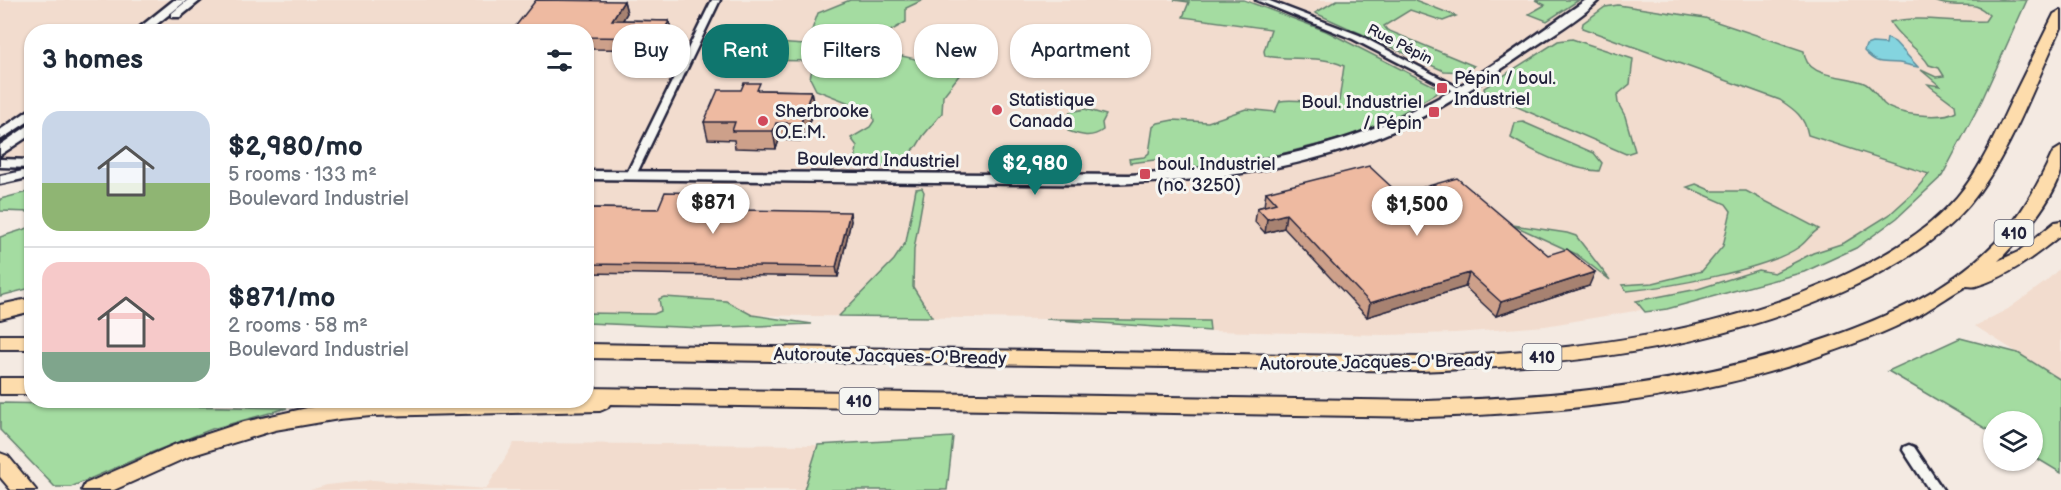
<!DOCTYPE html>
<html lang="en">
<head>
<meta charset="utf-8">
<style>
  :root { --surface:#fff; --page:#f2f2f3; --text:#1f2937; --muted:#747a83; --line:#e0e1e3; --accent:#0f766e }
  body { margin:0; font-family:"Balsamiq Sans",sans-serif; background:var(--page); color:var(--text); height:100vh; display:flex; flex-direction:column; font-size:22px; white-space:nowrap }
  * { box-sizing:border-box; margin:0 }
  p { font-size:20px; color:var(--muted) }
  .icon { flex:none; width:33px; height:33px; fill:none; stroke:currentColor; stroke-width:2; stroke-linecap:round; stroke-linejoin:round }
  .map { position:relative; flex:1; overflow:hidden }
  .details { position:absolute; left:24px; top:24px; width:570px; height:384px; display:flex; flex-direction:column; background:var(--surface); border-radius:24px; box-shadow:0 2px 4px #0004 }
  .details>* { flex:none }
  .top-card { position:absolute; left:612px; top:24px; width:570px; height:54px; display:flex; gap:12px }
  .controls { position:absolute; left:1983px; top:411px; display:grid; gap:12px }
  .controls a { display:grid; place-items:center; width:60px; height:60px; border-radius:50%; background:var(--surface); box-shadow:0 2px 4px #0004; font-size:30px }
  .price { position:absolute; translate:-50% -51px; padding:0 14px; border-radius:21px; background:#fff; color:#222; font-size:20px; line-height:39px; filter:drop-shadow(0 2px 3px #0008) }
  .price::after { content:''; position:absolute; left:50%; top:36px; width:18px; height:14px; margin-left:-9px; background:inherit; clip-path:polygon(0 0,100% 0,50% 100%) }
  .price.on { background:var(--accent); color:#fff }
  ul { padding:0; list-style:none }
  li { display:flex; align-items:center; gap:18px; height:150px; padding:0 18px }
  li+li { border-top:2px solid var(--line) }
  li span { display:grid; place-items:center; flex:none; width:168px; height:120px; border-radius:18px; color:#555 }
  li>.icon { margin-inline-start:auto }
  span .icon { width:72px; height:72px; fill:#fffc; stroke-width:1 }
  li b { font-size:26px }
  h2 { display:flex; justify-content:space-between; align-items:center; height:72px; padding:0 18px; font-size:26px }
  .chip { padding:0 21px; border-radius:24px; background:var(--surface); box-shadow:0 2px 4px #0004; font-size:21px; line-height:54px }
  .chip.on { background:var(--accent); color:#fff }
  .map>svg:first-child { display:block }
  .built { fill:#f2dcce }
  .green { fill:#a4dca1; stroke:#637f6e; stroke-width:1.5 }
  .water { fill:#84d4df; stroke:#5d8d9d; stroke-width:1.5 }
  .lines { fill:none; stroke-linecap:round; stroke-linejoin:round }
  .street-casing { stroke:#22223b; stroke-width:5 }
  .secondary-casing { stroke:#22223b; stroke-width:5 }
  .highway-casing { stroke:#22223b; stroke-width:4 }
  .street { fill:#f6f6f2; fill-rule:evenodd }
  .secondary { fill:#f6f6f2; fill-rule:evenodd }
  .highway { fill:#fddcac; fill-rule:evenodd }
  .wall { fill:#cda08a; stroke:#22223b; stroke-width:1.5 }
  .shaded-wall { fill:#a78271; stroke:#22223b; stroke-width:1.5 }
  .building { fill:#eebaa1; stroke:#22223b; stroke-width:1.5 }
  .poi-dot { fill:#d1495b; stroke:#f6f6f2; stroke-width:2 }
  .labels { text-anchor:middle; stroke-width:6; stroke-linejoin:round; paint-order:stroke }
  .far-street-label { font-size:15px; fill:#22223b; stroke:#f6f6f2 }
  .shield { fill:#f6f6f2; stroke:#626272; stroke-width:1.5 }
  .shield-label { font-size:16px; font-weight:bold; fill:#22223b }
  .poi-label { font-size:18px; fill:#22223b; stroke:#f6f6f2; text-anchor:start }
  .street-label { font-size:18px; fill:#22223b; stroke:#f6f6f2 }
</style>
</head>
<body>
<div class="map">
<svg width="2061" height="490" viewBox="0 0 2061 490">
  <rect width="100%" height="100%" fill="#f4eae2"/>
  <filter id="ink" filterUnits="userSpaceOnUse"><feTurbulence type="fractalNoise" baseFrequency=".0167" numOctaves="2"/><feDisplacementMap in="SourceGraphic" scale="12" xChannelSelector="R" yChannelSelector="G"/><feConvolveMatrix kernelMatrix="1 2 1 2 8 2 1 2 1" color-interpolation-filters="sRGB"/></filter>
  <g filter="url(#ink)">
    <!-- built -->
    <path class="built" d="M0,0H2020L1939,175L1880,229L1778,276L1665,306L1545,326L1456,333L1385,335L1210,331L1209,321L587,313L586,32H32L31,159H0Z
      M2061,267V380L1975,326L2008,309L2044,283Z
      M514,443L818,445L804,490H310L327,485L373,480L486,489Z"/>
    <!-- green -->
    <path class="green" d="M850,0H923L906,8V22L880,37L874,45L893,54L915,59L925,49L951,52L962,58L964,69L943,96L942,113L923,136L917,146L905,157L886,167H865L855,163L857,146L851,138L870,127L874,121L873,115L867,110L816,90L810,78L814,61L702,59L714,44L761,42L805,45L811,42L809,38L818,13Z
      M1174,0H1244L1326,31L1442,90L1395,117L1344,138L1265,158L1197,168L1188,163L1178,164L1155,160L1130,163L1129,159L1144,157L1149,153L1153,127L1158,123L1173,120L1208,122L1246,109L1275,112L1280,101C1300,97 1320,107 1339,101L1344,66C1319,54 1292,61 1265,56L1264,51L1271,29L1183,17L1189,2Z
      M1337,0H1415L1456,16L1443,21L1410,10L1384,26L1387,30L1474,66L1465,72L1444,71L1315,13Z
      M1535,0H1579L1547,21L1529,14L1545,5Z
      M1930,0H2027L1982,100L1942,176L1897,218L1856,248L1804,272L1667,309L1645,312L1636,301L1698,289L1758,270L1774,273L1813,253L1844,243L1889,215L1911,195L1929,174L1808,135C1805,117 1795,110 1780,100L1582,28L1583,23L1605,7L1618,5L1705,18L1804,51C1805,80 1847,74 1866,84C1874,89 1878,98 1884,104C1896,115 1942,120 1956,111L1955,105L1931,87L1928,84L1940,86L1921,70L1936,77L1944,76L1939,68L1929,65C1919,48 1899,39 1890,22C1920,15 1954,23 1985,21L1989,15C1976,2 1970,6 1954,5C1945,5 1938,2 1930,0Z
      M1572,39L1633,59L1630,84L1617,95L1618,103L1625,116L1635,151L1626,154L1485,93L1484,88L1558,41Z
      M1085,109L1106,115L1102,123L1103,130C1091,139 1080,135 1068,131L1066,120L1070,112Z
      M1523,122L1594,153L1602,163L1599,171C1569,169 1536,153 1511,138L1515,123Z
      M1696,184L1712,191H1746L1819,229C1810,234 1807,242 1799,247C1766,270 1668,287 1627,291L1622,285L1653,283L1702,271L1723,246L1731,211L1726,204L1687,187Z
      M922,188L924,192L914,249L913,287L932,317L839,316L894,260L906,242L916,189Z
      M31,191V212L0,211V199Z
      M1513,225L1567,233L1576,236L1610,280L1576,254Z
      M31,227V288L0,296V237Z
      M664,297L726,301L752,315L812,324L702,328L587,323V313L654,314L661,311L659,299Z
      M1046,319L1209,321L1210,331Z
      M1960,338L2018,353L2061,380V473L2033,456L2032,422H1994L1993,433L1888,371Z
      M0,403L287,408L212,429L145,455L71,487H55L0,430Z
      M953,437L947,490H804L818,445Z"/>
    <!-- water -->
    <path class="water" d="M1887,38L1895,42L1918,67C1911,66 1906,64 1899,63C1882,61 1878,66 1864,51L1866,45L1872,43L1886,44Z"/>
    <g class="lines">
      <defs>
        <path id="street" d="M712,0H720L636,175L631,178L628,177L626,175Z
          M1256,0H1267L1359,35L1463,90L1462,92H1456L1353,39Z
          M1909,445L1914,447L1943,490H1929L1903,450L1904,447Z"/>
        <path id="secondary" d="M174,0H187L147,32H134Z
          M188,0H201L180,17H172V13Z
          M1586,0H1599C1580,19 1548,37 1525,53C1483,82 1440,110 1393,131C1250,194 1089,184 937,183C820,182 703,180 586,179V171L1129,175C1231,169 1329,154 1421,107C1480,78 1532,37 1586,0Z
          M32,108V119L0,140V130Z
          M32,123V134L0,155V145Z
          M0,159L32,160V168L0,167Z
          M32,169V177L0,184V176Z"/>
        <path id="highway" d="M2061,10V28C2033,87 2011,154 1969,205C1936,244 1889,270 1843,291C1708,351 1563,366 1418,371L586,358V344L1418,357C1561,352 1701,338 1834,280C1878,260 1924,235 1957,197C1981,169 1996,133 2012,99C2026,71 2040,42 2054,14Z
          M2061,147C2061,155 2061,164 2061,171C2055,198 2018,242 1998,261L2018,252L2055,222L2061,221V235C2036,255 2008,277 1976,286C1973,287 1970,286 1967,286C1962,287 1929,310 1921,314C1886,333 1848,346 1811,359C1687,401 1556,413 1426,417L610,404L607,408L600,411L371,416L339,419L275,430L190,456L114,490H82L85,484L174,445L244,422L307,408L370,400H586V388L1426,401C1564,397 1700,383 1831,337C1890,316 1950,289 1995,243C2021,217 2038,185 2053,152Z
          M32,298V311L0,319V305Z
          M0,335H32V349H0Z
          M0,378H32V394H0Z
          M0,453L8,456L36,490H11L0,477Z"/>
      </defs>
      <!-- street casing -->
      <use href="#street" class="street-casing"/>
      <!-- secondary casing -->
      <use href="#secondary" class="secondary-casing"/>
      <!-- highway casing -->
      <use href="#highway" class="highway-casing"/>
      <!-- street -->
      <use href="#street" class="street"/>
      <!-- secondary -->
      <use href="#secondary" class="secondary"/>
      <!-- highway -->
      <use href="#highway" class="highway"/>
    </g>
    <!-- wall -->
    <path class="wall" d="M624,1L627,13L623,20L669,21L672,33L663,50L592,49L586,32Z
      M761,90L811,91L814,108L803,141L779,140L776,149L735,148L734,140L708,139L704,122Z
      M1266,192L1399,194L1548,255L1589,286L1496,316L1465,287L1367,317L1284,228L1265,233L1255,222L1257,208L1264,206Z
      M708,199L742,209V210L851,221L838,277L586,273V208L658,209Z"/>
    <!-- shaded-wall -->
    <path class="shaded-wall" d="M624,1L627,13L615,33L612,20Z
      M669,21L672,33L663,50L660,38Z
      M586,37H588L592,49L586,50Z
      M811,91L814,108L803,141L801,123Z
      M776,123L779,140L776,149L773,131Z
      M740,199L742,209L738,220L736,210Z
      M850,212L851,221L838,277L836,267Z
      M1286,214L1284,228L1265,233L1267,219Z
      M1595,272L1589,286L1496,316L1501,302Z
      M1469,273L1465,287L1367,317L1370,303Z"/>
    <!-- building -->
    <path class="building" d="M536,0L624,1L612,20L669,21L660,38L586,37V32H511Z
      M744,83H760L757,90L811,91L801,123H776L773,131H732L735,122H704L718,90H741Z
      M1369,166L1399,194L1457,178L1548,255L1567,249L1595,272L1501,302L1469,273L1370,303L1286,214L1267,219L1257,208L1276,203L1266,192Z
      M665,192L707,193L705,199H740L736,210L850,212L836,267L586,264V208L658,209Z"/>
  </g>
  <!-- markers -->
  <g class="poi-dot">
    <rect x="1436" y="82" width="12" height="12" rx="3"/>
    <circle cx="997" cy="110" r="6"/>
    <rect x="1428" y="106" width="12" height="12" rx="3"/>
    <circle cx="763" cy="121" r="6"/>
    <rect x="1139" y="168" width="12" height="12" rx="3"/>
  </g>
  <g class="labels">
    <!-- far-street labels -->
    <g class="far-street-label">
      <text transform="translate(1400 44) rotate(27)" y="5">Rue Pépin</text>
    </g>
    <!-- shield labels -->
    <g class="shield">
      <rect x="1994.5" y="220" width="39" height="26" rx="4.5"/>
      <rect x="1522.5" y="344" width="39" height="26" rx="4.5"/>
      <rect x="839.5" y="388" width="39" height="26" rx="4.5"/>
    </g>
    <g class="shield-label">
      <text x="2014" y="239">410</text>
      <text x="1542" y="363">410</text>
      <text x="859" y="407">410</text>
    </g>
    <!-- poi labels -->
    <g class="poi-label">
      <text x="1454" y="84">Pépin / boul.<tspan x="1454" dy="21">Industriel</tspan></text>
      <text x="1009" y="106">Statistique<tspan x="1009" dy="21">Canada</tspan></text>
      <text x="1422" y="108" text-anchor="end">Boul. Industriel<tspan x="1422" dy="21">/ Pépin</tspan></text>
      <text x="775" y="117">Sherbrooke<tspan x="775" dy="21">O.E.M.</tspan></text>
      <text x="1157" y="170">boul. Industriel<tspan x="1157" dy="21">(no. 3250)</tspan></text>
    </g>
    <!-- street labels -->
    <g class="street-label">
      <text transform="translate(878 160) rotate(1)" y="6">Boulevard Industriel</text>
      <text transform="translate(890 356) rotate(1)" y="6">Autoroute Jacques-O'Bready</text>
      <text transform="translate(1376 362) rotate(-1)" y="6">Autoroute Jacques-O'Bready</text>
    </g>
  </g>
</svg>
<div class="controls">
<a><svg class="icon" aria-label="layers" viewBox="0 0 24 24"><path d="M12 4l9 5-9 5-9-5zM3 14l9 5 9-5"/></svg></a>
</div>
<b class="price on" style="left:1035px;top:196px">$2,980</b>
<b class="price" style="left:713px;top:235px">$871</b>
<b class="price" style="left:1417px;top:237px">$1,500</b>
<div class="top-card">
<a class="chip">Buy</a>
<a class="chip on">Rent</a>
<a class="chip">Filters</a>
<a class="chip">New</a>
<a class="chip">Apartment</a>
</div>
<section class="details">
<h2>3 homes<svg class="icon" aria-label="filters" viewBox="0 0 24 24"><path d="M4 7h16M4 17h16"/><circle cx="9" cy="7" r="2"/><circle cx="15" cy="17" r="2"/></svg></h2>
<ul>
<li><span style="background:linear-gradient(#c9d6e8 60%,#8fb573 0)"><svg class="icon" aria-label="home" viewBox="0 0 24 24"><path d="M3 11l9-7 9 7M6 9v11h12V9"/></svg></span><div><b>$2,980/mo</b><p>5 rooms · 133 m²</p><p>Boulevard Industriel</p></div></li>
<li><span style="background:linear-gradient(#f6c9c9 75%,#7fa58c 0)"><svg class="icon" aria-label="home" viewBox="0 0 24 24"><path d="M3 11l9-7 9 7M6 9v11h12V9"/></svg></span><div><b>$871/mo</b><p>2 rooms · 58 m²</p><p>Boulevard Industriel</p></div></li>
</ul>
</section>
</div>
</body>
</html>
